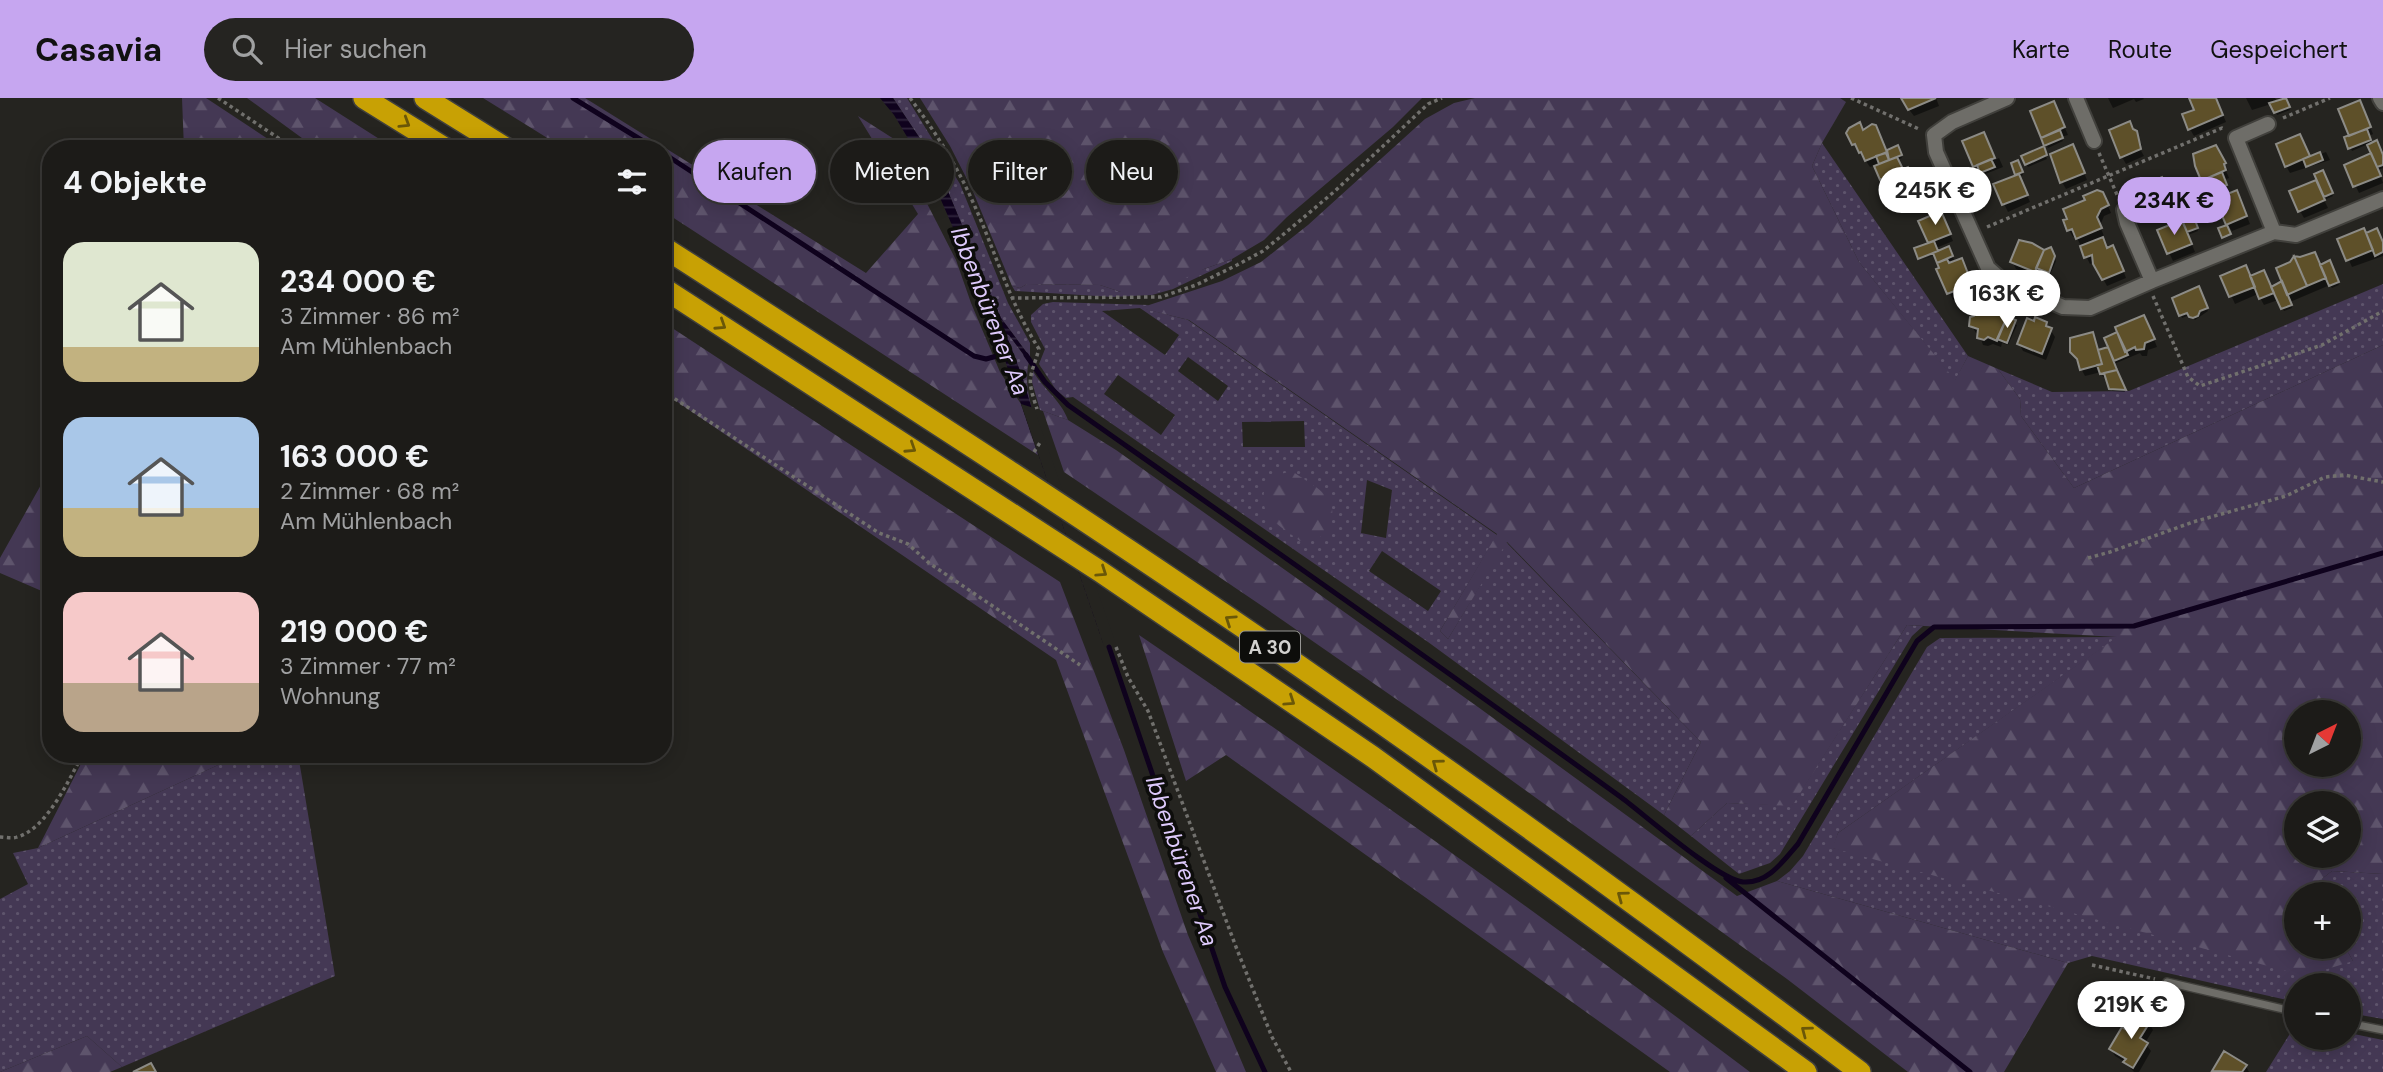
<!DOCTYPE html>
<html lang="de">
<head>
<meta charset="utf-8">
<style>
  :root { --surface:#1c1b18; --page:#252421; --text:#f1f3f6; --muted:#a0a1a2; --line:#3a3937; --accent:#c6a6f0 }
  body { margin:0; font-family:"DM Sans",sans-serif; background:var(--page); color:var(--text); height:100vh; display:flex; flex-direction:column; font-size:26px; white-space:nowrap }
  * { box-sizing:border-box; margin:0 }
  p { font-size:23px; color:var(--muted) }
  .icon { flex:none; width:38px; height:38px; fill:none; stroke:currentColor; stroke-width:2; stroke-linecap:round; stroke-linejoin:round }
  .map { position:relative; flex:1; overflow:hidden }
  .side { position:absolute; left:42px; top:42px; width:630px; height:623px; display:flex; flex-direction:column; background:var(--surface); border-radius:28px; box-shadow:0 4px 18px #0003,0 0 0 2px var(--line) }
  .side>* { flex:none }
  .top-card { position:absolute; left:693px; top:42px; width:665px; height:63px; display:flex; gap:14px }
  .needle { width:46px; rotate:42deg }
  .controls { position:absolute; left:2284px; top:602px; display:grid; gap:14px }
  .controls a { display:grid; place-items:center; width:77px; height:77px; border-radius:50%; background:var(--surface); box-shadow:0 4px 18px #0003,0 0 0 2px var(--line); font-size:35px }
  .price { position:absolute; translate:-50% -60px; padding:0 16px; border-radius:24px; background:#fff; color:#222; font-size:23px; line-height:46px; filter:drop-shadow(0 2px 4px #0008) }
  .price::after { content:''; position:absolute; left:50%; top:42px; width:21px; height:16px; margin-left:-10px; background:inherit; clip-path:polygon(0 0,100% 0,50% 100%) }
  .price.selected { background:var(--accent); color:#111 }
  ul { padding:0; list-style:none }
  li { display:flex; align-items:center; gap:21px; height:175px; padding:0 21px }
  li span { display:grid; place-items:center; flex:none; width:196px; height:140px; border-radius:21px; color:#555 }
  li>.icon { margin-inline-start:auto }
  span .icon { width:84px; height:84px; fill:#fffc; stroke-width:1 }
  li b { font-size:30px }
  h2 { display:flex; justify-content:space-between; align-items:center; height:84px; padding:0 21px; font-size:30px }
  .pill { padding:0 24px; border-radius:32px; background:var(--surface); box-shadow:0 4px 18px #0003,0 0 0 2px var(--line); font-size:24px; line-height:63px }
  .pill.selected { background:var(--accent); color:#111 }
  header { display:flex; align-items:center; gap:42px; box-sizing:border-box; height:98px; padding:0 35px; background:var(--accent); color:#111 }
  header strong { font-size:33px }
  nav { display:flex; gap:38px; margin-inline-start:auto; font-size:24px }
  .search { width:490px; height:63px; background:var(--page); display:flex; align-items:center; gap:18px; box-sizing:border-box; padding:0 24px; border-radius:38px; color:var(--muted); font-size:26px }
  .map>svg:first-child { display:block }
  .grass { fill:url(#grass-dots); fill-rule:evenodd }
  .forest { fill:url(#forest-firs); fill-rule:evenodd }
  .water { fill:url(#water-rules) }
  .pier { fill:#252420 }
  .shadow { fill:#0007 }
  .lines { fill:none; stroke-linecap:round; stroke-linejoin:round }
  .stream { stroke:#0f021d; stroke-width:5 }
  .building { fill:#5e5029; stroke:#8c8b86; stroke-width:2 }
  .service-casing { stroke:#41403c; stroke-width:10 }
  .minor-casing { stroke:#41403c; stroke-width:18 }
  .motorway-casing { stroke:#41403c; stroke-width:24 }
  .path { stroke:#71706d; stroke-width:3.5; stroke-dasharray:3.5 3.5; stroke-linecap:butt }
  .service { stroke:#6e6d68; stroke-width:7 }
  .minor { stroke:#6e6d68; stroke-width:14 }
  .motorway { stroke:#c8a104; stroke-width:21 }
  .oneway { stroke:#6a5708 }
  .labels { text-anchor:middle; stroke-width:7; stroke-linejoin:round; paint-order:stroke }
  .shield { fill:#0d0d0b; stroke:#979694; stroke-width:2 }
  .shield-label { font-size:19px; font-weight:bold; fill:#d2d1cf }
  .water-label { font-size:23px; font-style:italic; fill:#decafc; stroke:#0d0d0b }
</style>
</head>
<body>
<header>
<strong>Casavia</strong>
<div class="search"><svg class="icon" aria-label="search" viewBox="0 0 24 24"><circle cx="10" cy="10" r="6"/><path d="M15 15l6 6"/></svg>Hier suchen</div>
<nav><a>Karte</a><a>Route</a><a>Gespeichert</a></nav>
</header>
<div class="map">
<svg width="2383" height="974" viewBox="0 0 2383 974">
  <defs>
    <pattern id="grass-dots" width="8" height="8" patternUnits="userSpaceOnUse" patternTransform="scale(1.75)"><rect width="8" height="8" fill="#443854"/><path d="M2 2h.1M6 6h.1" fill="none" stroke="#5e546c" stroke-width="1.8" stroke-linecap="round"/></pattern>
    <pattern id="forest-firs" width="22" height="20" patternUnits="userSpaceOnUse" patternTransform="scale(1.75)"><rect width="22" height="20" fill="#443854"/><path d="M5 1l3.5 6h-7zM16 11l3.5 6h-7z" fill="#5e546c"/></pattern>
    <pattern id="water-rules" width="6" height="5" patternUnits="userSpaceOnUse" patternTransform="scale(1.75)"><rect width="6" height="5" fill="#0f021d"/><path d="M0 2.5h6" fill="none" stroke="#31263d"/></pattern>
  </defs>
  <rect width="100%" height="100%" fill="#252420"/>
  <!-- grass -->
  <path class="grass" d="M893,0H907L960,86L1008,205L1030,245V259L1001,220L944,84L925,48Z
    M1822,45L1968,258L1955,283L1859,164L1812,68Z
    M1232,161V163L1173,191L1152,197L1113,199L1015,193L1012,188L1020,190L1027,186L1100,187L1121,194L1204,171Z
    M2383,186V247L2074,390L2021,318L2020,301L1998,271L2052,294L2129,293Z
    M1053,204L1149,207L1142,210L1188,222L1497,437L1440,533L1448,541L1506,444L1701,644L1664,717L1428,544L1073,299L1066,300L1056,292L1039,266L1045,251L1031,224V217L1043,206ZM1140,210L1179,237L1165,257L1102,213ZM1188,259L1228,288L1218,303L1178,273ZM1118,277L1175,317L1161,337L1104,296ZM1304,323L1305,349H1243L1242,324ZM1367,382L1392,392L1386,440L1361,435ZM1382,453L1441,493L1428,513L1369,473Z
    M1005,235L1009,237L1029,264C1024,284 1030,302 1034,322L1022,278Z
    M1033,273C1043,291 1061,302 1068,322L1040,312L1032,284Z
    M1907,527L1923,528L1912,538L1780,756L1770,765L1739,776L1691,738L1727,705L1792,707Z
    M2118,539L1838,735L1833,750L2353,863L2345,849H2348V796H2319L2314,787L2332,773L2383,776V921L2349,915L2348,887H2296V904L2092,858L2068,865L1777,783L1790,773L1803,758L1927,549L1940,540Z
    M242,656H298L335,878L122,969L87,938L0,974V801L28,786L13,755L38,750Z
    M2296,926V940H2348L2349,935L2383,942V974H2266Z"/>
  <!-- forest -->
  <path class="forest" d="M182,0H206L283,51H184Z
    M247,0H315L395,51H317Z
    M483,0H585L866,175L918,116L858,18L894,41L956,162L971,205L1000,274L1021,306L1038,357L663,113V51H565Z
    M920,0H1422L1393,29L1287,119L1264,142L1232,161L1204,171L1157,194H1121L1100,187L1027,186L1020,190L1012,188L972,91L950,48Z
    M1475,0H1840L1846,4L1822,45L1812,68L1859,164L1955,282L1968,258L1998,271L2020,301L2021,318L2074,390L2383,247V776L2332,773L2314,787L2319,796H2296V849H2345L2353,863L2305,878L1832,750L1838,735L2117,539L1907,527L1792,708L1727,705L1691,738L1664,717L1701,644L1507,444L1448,541L1440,533L1497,436L1189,222L1140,210L1222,183L1261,164L1308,127L1425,21L1454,5ZM2296,614H2348V667H2296ZM2296,705H2348V758H2296Z
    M663,224L1060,484L1124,652L1188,837L1246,974H1216L1163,854L1056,562L663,294Z
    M1043,313L1068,322L1116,352L1478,609L1737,798L1777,783L2068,865L2004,974H1908L1787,881L1471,653L1268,512L1064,374Z
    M51,369V497L0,475V460Z
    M1292,373C1320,393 1342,398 1328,435L1318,440L1300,443C1277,425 1256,418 1266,386L1281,376Z
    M1139,537C1346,678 1550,823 1750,974H1670L1226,657L1186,683Z
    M86,656H242L38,750Z
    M87,938L122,969L110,974H0Z"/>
  <!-- water -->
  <path class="water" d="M880,0H893L925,48L944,84L1001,220L1030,259L1029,264L1009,237L1006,236L1022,278L1104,548L1019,300L1014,292L1015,284L1008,272L994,224L931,79L894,17Z"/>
  <!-- pier -->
  <path class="pier" d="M1021,306L1034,310L1117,549L1104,548Z"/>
  <!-- shadow -->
  <path class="shadow" d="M1900,0H1936L1939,8L1914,18Z
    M2108,0H2143L2144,1L2136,4L2134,1L2113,10Z
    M2191,0H2216L2226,24L2194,38L2190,31L2196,13Z
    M2246,0H2275L2277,4L2285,0L2290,12L2277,17L2271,4L2268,7L2252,12Z
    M2363,11L2373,36L2371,37L2368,33L2365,35L2383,60V70L2378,72L2383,85L2359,95L2346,68L2373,56L2368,46L2352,53L2346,40L2351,39Z
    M2057,12L2068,37L2061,39L2063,43L2048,50L2042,39Z
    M2129,26L2142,47L2140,51L2144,58L2126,66L2122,59Z
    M1865,35L1879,36L1887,55L1897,50L1902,60L1897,62L1902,73L1911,78L1922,104L1901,113L1887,82L1883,84L1876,67L1870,69L1849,38Z
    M1987,43L1995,62L1999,60L2003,69L1983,77L1981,74L1979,75L1975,68Z
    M2303,45L2310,60L2326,54L2330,62L2290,75L2286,68Z
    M2215,49L2228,72L2226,73L2229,80L2224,82L2227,90L2208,98L2201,80Z
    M2043,51L2047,61L2028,69L2023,59Z
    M2076,56L2087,82L2066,91L2062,84Z
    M2013,66L2019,67L2023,77L2019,79L2030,104L2008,114L1995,87L2018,78Z
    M2324,77L2333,98L2324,102L2328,110L2304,120L2300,113L2322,90Z
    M2165,88L2174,108L2151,117L2146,111Z
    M2240,101L2250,126L2232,133L2227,126Z
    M2106,103L2111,115L2104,118L2100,128L2104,138L2101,139L2107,152L2117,156L2126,180L2107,188L2094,164L2090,166L2076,138L2073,139L2069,132Z
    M2189,112L2198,133L2188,137L2195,154L2173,163L2159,133L2184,123Z
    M1944,122L1953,143L1936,150L1930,146L1921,124Z
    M2366,137L2383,147V158L2352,169L2340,142Z
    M1949,150L1954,162L1947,164L1949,167L1965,169L1975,193L1953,202L1939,172L1941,171L1935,157L1921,162Z
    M2052,154L2056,163L2050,177L2041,173L2039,180L2016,171L2012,163Z
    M2331,167L2339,187L2332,190L2330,187L2290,204L2292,210L2284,213L2278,202L2264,207L2258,196L2235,206L2223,179L2250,180L2271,190L2320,168Z
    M2200,193L2208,213L2195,222L2190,217L2182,220L2181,217Z
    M1999,212L2002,216L2017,227L2008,247L2002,245L2001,249L1993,246L1988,248L1983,247L1979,236L1976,235L1971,227Z
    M2046,225L2055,239L2046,262L2023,253L2019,245Z
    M2148,226L2157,249L2148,252L2147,258H2142L2140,255L2114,266L2125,294L2112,293L2107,278L2103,279L2101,274L2085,278L2072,254L2092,236L2099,253L2110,250Z
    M2149,925L2153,932L2145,945L2151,953L2139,974H2134L2125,964L2115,958L2111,951Z
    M2225,956L2246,968L2249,974H2215Z"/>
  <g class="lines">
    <!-- stream -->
    <path class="stream" d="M573,0L656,51
      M663,55L974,258L986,261L1008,255
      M1026,257L1045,284L1068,307C1253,437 1439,567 1622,700C1646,718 1719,782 1743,784C1768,786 1784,762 1798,746L1917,543L1934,529L2134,528L2383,455
      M1109,549L1225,889L1265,974
      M1726,780L1970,974"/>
  </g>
  <!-- building -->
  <path class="building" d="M1901,0H1936L1908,12Z
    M2189,0H2216L2223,17L2188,32L2182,16L2194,12Z
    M2286,0L2290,9L2274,15L2269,5Z
    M2360,2L2371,29L2349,38L2338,11Z
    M2054,3L2065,29L2041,40L2030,13Z
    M2130,23L2133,31L2137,33L2141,51L2120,60L2109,32Z
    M1860,24L1863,32L1872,26L1876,27L1887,54L1865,63L1861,54L1859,55L1855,46L1852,47L1846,35L1849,30Z
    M2367,31L2371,42L2348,51L2344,39Z
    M2060,32L2063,40L2044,48L2041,40Z
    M1984,34L1995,60L1973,69L1962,43Z
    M2300,36L2310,58L2285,69L2276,46Z
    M2377,42L2383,57V67L2377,69L2367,47Z
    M2073,46L2085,75L2060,85L2050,56Z
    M1898,47L1902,57L1889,62L1887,52Z
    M2216,47L2226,65L2224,66L2226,72L2203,82L2200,80L2195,68L2193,56Z
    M2044,48L2047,57L2025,67L2021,58Z
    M2320,54L2323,62L2306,69L2303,61Z
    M1886,55L1889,62L1879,66L1876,58Z
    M2371,55L2381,78L2353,89L2344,67Z
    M1897,59L1903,71L1880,82L1874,68Z
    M1991,61L1995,69L1980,75L1977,67Z
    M2018,62L2023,74L2015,77L2011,65Z
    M1908,69L1919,97L1896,107L1884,79Z
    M2323,72L2333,95L2324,99L2314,76Z
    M2222,74L2227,87L2204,96L2200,87L2203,82Z
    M2019,76L2028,97L2002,107L1993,86Z
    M2162,79L2171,101L2146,111L2140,104L2141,100L2137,90Z
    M2316,82L2325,102L2298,114L2289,93Z
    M2097,92L2103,94L2109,107L2101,111L2097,119L2102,130L2076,141L2072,131L2067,133L2063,122L2067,121L2063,111L2085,102L2083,98Z
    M2237,92L2247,118L2226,127L2215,101Z
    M2189,107L2198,130L2187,134L2177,112Z
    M1941,113L1951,136L1928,145L1918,123Z
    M2182,122L2192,146L2167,156L2157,132Z
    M2227,127L2231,136L2222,140L2218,130Z
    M2364,130L2373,152L2346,163L2337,141Z
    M2377,130L2383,144V154L2375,158L2366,135Z
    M2103,139L2107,150L2113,147L2124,173L2102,182L2093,166L2092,157L2084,160L2080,148Z
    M2019,142L2032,145L2044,152L2035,174L2010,164Z
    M1934,143L1938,153L1918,161L1914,150Z
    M1949,148L1953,158L1937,165L1933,155Z
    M2051,149L2055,158L2049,175L2036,170L2044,152Z
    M2315,154L2326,180L2307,188L2294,158L2300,159Z
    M2294,158L2307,188L2287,197L2276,170L2290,164Z
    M1962,160L1972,186L1947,196L1936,171L1939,170L1937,165L1947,161L1949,165Z
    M2330,162L2339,184L2329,188L2320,167Z
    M2246,167L2255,189L2229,199L2220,178Z
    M2264,172L2274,195L2259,201L2250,178Z
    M2282,183L2292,207L2281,211L2271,189Z
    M2199,188L2208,210L2200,213L2198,218L2193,220L2189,219L2187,215L2179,218L2172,200Z
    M1979,205L2000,210L1999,214L2008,217L1997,243L1988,239L1984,242L1977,240L1978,231L1969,228L1970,219L1974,218Z
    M2144,217L2155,241L2145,245L2144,251L2136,252L2135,249L2125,254L2115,229Z
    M2007,219L2016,222L2007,245L1997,241Z
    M2035,219L2047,224L2046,228L2052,230L2042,256L2017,246L2027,220L2034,223Z
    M2093,234L2102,266L2080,272L2077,261L2070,254V240Z
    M2117,234L2128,257L2114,263L2104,240Z
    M2108,249L2117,272L2100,276L2097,267L2102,266L2098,252Z
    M2117,272L2126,292L2109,291L2104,275Z
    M2133,914L2150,924L2140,940L2148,945L2133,970L2123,964L2126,961L2109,951L2122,929L2125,931L2135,916Z
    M2224,953L2247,967L2242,974L2212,973Z
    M151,965L156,974H133Z"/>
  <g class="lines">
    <defs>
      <path id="service" d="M2167,884L2296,914
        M2348,925L2383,932"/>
      <path id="minor" d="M2007,0L1952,24L1934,37L1936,54L1988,170L2004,184L2063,209L2090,210L2152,183L2274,134L2296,137L2383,101
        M2076,0L2094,43
        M2380,0L2383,5
        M2268,26L2236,40L2274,134
        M2124,112L2127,125L2152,183"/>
      <path id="motorway" d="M364,0L446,51
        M425,0L507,51
        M663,149C887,293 1110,436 1328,588C1508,713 1685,842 1860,974
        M663,190L1101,474L1373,659L1806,974"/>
    </defs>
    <!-- service casing -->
    <use href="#service" class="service-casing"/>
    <!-- minor casing -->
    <use href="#minor" class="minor-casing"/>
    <!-- motorway casing -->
    <use href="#motorway" class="motorway-casing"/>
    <!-- path -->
    <path class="path" d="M218,0L295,51
      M910,0C934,32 956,66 972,102C995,152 1009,204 1039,251C1030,282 1026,278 1037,311
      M1851,0L1919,31
      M2283,20L2330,0
      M2099,55L2118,99
      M1987,129L2222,30L2224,31
      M2153,198L2188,279L2200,288L2322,247L2383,213
      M1011,200L1161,199L1196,187L1237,167L1263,153L1285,135L1335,93L1428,6L1442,0
      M663,293L879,435L908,446L929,465L1080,567
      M1034,354L1041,343
      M2088,460L2110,454L2193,424L2286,398L2325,379L2344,377L2383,384
      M1116,549L1128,579L1148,613L1236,849L1272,939L1291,974
      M0,739C5,739 12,741 17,739C47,731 69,681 83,656
      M2092,867L2155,881"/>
    <!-- service -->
    <use href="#service" class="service"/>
    <!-- minor -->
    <use href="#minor" class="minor"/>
    <!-- motorway -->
    <use href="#motorway" class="motorway"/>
  </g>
  <!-- one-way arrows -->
  <defs><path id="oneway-chevron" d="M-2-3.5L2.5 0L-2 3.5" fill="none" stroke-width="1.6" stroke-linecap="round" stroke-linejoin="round" transform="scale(1.75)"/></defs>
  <g class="oneway">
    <use href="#oneway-chevron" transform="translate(405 25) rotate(32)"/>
    <use href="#oneway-chevron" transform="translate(721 227) rotate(33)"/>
    <use href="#oneway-chevron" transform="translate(911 350) rotate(33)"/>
    <use href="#oneway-chevron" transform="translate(1102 474) rotate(34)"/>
    <use href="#oneway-chevron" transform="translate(1230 522) rotate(-146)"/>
    <use href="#oneway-chevron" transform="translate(1290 603) rotate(34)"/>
    <use href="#oneway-chevron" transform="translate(1437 666) rotate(-144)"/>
    <use href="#oneway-chevron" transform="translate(1622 798) rotate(-144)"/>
    <use href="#oneway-chevron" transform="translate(1806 933) rotate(-143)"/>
  </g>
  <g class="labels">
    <!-- shield labels -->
    <rect class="shield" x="1240" y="533.5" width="60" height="31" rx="5"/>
    <g class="shield-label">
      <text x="1270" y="556">A 30</text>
    </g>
    <!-- water labels -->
    <g class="water-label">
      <text transform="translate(990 213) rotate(69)" y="8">Ibbenbürener Aa</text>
      <text transform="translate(1182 763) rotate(71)" y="8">Ibbenbürener Aa</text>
    </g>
  </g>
</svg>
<div class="controls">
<a><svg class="needle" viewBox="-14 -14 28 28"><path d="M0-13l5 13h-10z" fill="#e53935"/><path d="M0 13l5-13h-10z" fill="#a0a1a2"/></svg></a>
<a><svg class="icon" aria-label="layers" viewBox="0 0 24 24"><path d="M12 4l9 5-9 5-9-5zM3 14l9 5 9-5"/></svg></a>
<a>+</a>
<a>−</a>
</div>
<b class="price" style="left:1935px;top:129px">245K €</b>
<b class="price selected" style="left:2174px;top:139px">234K €</b>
<b class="price" style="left:2007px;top:232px">163K €</b>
<b class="price" style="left:2131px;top:943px">219K €</b>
<div class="top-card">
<a class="pill selected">Kaufen</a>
<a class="pill">Mieten</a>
<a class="pill">Filter</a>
<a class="pill">Neu</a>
</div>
<section class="side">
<h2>4 Objekte<svg class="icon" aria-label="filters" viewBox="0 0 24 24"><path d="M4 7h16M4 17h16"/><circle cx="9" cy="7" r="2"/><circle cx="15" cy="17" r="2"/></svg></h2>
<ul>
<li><span style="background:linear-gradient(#dfe7d0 75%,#c2b280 0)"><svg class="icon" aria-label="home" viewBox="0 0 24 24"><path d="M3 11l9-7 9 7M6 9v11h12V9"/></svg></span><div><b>234 000 €</b><p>3 Zimmer · 86 m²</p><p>Am Mühlenbach</p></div></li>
<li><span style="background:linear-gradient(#a9c7e8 65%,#c2b280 0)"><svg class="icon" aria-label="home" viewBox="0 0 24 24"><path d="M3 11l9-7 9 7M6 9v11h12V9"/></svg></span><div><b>163 000 €</b><p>2 Zimmer · 68 m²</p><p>Am Mühlenbach</p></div></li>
<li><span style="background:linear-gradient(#f6c9c9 65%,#b9a48a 0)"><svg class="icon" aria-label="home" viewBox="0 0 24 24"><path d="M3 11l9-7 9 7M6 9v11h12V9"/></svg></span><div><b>219 000 €</b><p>3 Zimmer · 77 m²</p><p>Wohnung</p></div></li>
</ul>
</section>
</div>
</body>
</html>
